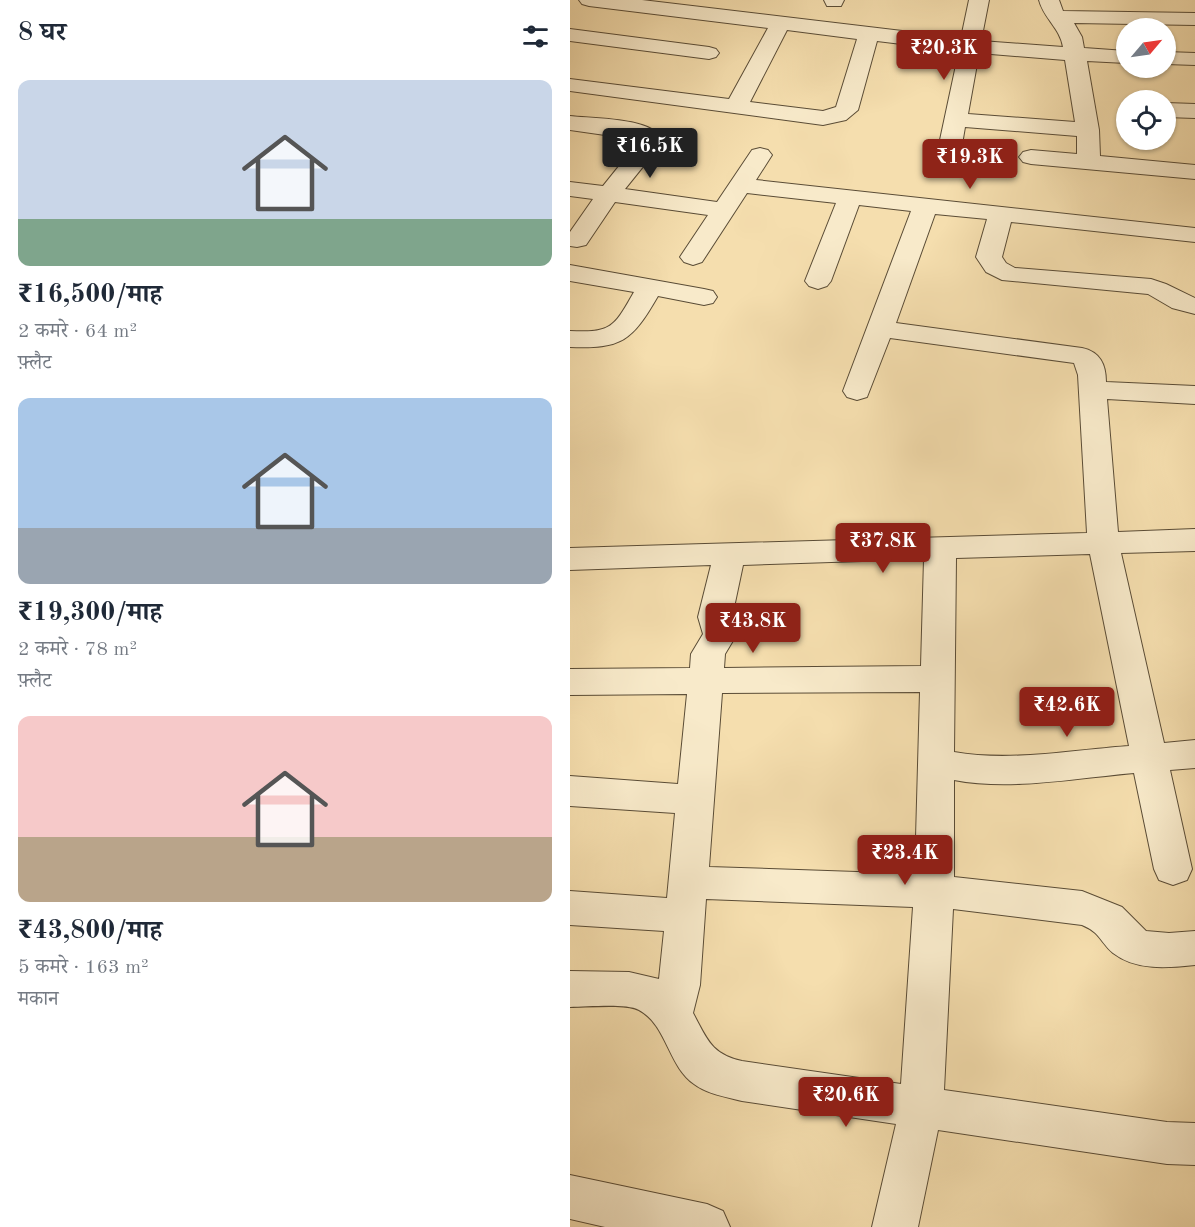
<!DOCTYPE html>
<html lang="hi">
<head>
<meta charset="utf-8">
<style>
  :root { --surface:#fff; --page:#f2f2f3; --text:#1f2937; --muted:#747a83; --accent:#8f2418 }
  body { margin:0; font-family:"Old Standard TT","Noto Serif Devanagari",serif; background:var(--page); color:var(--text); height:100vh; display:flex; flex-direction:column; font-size:22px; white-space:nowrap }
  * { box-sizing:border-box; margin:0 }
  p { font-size:20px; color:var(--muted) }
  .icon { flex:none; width:33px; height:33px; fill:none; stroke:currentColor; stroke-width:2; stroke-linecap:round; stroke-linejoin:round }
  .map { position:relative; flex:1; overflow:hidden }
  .details { display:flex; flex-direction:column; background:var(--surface); width:570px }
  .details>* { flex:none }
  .needle { width:39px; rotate:61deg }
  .buttons { position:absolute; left:546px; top:18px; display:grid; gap:12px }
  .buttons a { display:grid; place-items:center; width:60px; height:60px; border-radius:50%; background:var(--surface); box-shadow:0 2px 4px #0004; font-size:30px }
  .price { position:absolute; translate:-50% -51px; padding:0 14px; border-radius:6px; background:var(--accent); color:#fff; font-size:20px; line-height:39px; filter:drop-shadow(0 2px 3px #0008) }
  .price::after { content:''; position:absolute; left:50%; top:36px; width:18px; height:14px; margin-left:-9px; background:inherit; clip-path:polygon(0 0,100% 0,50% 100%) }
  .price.active { background:#222; color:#fff }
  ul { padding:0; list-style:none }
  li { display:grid; align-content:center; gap:12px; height:318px; padding:0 18px }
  li span { display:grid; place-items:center; height:186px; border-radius:12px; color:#555 }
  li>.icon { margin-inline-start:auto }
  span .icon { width:108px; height:108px; fill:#fffc; stroke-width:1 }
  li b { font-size:26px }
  h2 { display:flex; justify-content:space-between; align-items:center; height:72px; padding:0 18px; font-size:26px }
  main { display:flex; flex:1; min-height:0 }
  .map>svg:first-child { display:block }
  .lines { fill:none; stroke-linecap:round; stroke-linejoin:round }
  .minor-casing { stroke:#5a4c36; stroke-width:2 }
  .minor { fill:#f8eaca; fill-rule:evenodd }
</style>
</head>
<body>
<main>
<section class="details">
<h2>8 घर<svg class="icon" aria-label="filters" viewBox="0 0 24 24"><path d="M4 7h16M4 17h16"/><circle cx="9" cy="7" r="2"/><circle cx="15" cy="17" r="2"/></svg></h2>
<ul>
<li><span style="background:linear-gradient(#c9d6e8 75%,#7fa58c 0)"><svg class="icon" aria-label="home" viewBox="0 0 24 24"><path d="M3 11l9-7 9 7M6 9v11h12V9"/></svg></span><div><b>₹16,500/माह</b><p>2 कमरे · 64 m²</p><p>फ़्लैट</p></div></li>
<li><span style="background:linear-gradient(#a9c7e8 70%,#9aa5b1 0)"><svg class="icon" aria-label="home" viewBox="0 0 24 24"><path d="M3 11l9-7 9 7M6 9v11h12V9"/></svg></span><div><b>₹19,300/माह</b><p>2 कमरे · 78 m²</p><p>फ़्लैट</p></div></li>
<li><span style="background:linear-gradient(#f6c9c9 65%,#b9a48a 0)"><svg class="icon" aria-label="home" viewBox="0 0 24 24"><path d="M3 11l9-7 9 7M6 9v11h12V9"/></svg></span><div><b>₹43,800/माह</b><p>5 कमरे · 163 m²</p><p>मकान</p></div></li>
</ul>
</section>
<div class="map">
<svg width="625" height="1227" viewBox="0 0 625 1227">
  <rect width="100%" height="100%" fill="#f5deae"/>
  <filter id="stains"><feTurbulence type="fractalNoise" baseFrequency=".00333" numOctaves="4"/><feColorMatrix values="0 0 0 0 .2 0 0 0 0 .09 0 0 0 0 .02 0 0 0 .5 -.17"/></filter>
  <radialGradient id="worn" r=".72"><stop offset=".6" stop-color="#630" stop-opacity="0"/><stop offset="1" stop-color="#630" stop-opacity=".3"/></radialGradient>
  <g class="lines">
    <defs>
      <path id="minor" d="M9,0H72L391,38L399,0H419L411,41L493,47C490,28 474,19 469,0H489L493,11L625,13V25L504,23L512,37L514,48L556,51V63L517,61L529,130L530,156L625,165V179L461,164L453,162L449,157L453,152L461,150L507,154V136L395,127L388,168L384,173L376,175L368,173L364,168L389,51L307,41L288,110L276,120L253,125L0,91V79L159,99L198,28L19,6L12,4ZM217,30L287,39L266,107L253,111L180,102ZM409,53L495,60L505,122L398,114Z
        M254,0H274L271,6H257Z
        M0,29L139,47L146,49L149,53L146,57L139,59L0,41Z
        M596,52L625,53V65L596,64Z
        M596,103L625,104V118L596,117Z
        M0,116C25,119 79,117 93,139L92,143L55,189L147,202L182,150L190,148L198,150L202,155L186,180L625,228V242L441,222L432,257L436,263L445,268L581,279L596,284L625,298V314L602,308L578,294L432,280L416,272L406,257L417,219L365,214L326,323L512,348C530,352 536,364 536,382L625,386V404L537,399L548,532L625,529V551L551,553L594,743L625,740V768L600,770L622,869L617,880L603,885L589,880L584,869L564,773C507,778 440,791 384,780V877L512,891L552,907L576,931L599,933L625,931V965C598,968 566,971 543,953C530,942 531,933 512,925L383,909L374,1090L597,1122L625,1123V1165L597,1164L368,1130L348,1227H302L326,1124L172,1101C156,1097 137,1094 124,1084C98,1066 97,1025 69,1010C56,1003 17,1007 0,1007V971L59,972L89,979L94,931L0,925V891L97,898L105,813L0,806V776L108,784L117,694L0,695V669L120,668L121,654L133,634L128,617L141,565L0,570V548L517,533L508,375L504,363L320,338L297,397L287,400L277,397L273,391L341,211L289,205L261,281L257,286L248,289L239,286L235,281L266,203L177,193L132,262L123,265L114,262L110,257L138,215L45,202L16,245L7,247L0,246V232L23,199L0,196V182L33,186L70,140L0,130ZM520,554L559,746C502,750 440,762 384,752L386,558ZM354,559L351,666L154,668L155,654L167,634L162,617L173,565ZM350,692L345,874L139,867L152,693ZM136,899L343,907L331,1084L172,1061C141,1054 137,1039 123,1013L130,985Z
        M0,265L134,289L143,291L147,297L143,303L134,305L88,296C62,341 52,349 0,347V331C42,333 44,327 64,292L0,281Z
        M0,1175L137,1204L153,1211L160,1227H35L0,1219Z"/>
    </defs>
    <!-- minor casing -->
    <use href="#minor" class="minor-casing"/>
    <!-- minor -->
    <use href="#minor" class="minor"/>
  </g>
  <rect width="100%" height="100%" filter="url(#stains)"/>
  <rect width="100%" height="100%" fill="url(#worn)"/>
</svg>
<div class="buttons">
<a><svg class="needle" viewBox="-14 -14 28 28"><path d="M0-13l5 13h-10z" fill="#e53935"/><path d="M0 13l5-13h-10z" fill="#747a83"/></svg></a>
<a><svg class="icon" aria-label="locate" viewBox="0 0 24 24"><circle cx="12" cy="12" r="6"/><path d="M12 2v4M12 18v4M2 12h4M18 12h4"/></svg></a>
</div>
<b class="price" style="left:374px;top:81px">₹20.3K</b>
<b class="price active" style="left:80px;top:179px">₹16.5K</b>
<b class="price" style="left:400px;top:190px">₹19.3K</b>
<b class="price" style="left:313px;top:574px">₹37.8K</b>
<b class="price" style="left:183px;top:654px">₹43.8K</b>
<b class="price" style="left:497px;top:738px">₹42.6K</b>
<b class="price" style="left:335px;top:886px">₹23.4K</b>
<b class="price" style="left:276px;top:1128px">₹20.6K</b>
</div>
</main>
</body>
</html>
